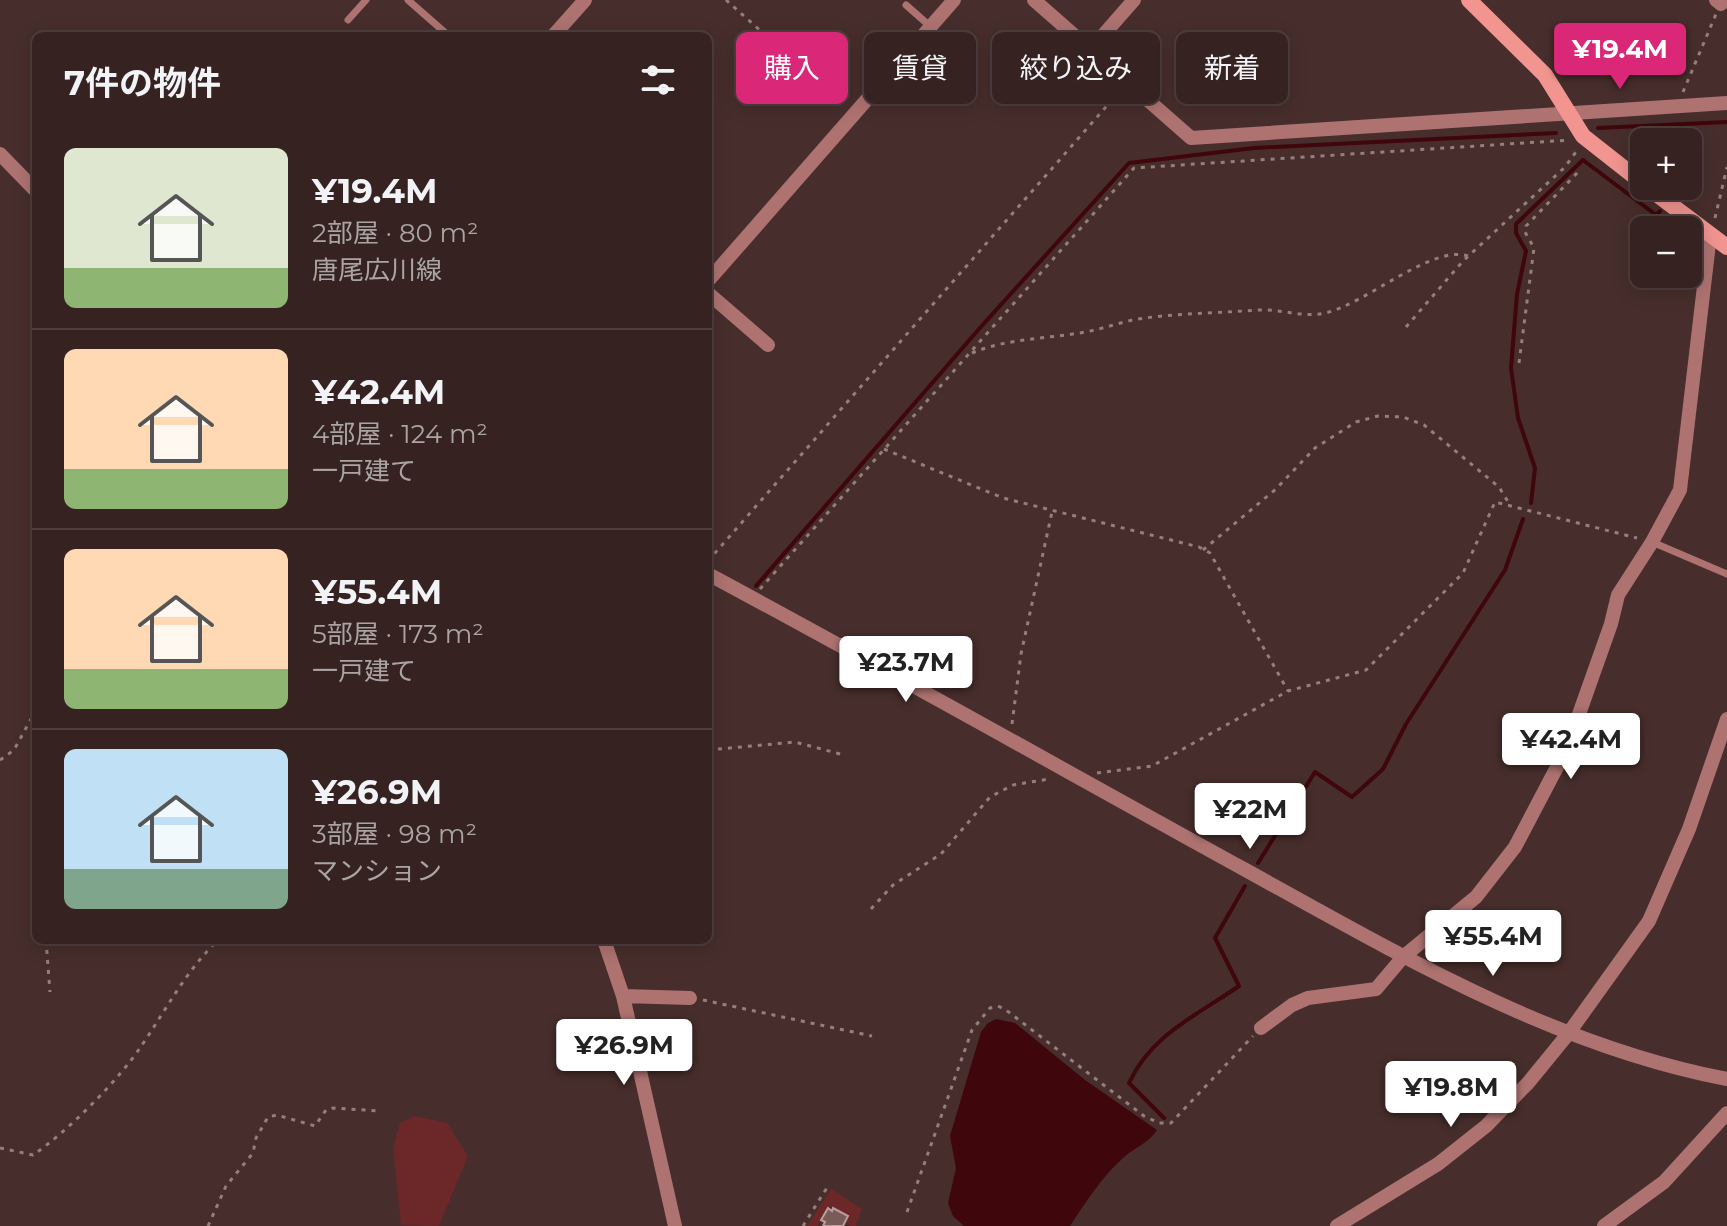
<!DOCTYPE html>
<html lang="ja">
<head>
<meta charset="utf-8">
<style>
  :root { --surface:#352221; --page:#402f2e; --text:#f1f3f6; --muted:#aaa4a5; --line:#4f3f3f; --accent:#db2777 }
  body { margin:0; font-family:Montserrat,"Noto Sans JP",sans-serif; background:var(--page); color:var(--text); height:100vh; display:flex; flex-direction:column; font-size:30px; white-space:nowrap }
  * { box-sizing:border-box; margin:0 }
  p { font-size:26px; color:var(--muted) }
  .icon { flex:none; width:44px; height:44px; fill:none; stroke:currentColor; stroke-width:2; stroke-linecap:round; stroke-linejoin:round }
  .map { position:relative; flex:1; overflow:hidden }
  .details { position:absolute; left:32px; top:32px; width:680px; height:912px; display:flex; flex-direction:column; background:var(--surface); border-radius:12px; box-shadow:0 4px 20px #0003,0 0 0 2px var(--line) }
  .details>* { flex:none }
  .hud { position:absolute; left:736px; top:32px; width:760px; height:72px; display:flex; gap:16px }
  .tools { position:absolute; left:1630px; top:128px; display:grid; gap:16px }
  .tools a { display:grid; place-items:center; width:72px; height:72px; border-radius:12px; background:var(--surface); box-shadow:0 4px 20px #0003,0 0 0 2px var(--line); font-size:40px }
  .price { position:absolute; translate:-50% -68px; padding:0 18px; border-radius:8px; background:#fff; color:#222; font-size:26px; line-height:52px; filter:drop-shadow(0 2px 4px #0008) }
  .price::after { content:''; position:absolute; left:50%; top:48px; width:24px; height:18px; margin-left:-12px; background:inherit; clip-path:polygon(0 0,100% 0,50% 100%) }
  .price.current { background:var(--accent); color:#fff }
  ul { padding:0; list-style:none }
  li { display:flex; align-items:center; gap:24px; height:200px; padding:0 32px }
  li+li { border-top:2px solid var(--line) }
  li span { display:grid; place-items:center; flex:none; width:224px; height:160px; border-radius:12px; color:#555 }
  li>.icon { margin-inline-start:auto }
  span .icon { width:96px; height:96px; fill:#fffc; stroke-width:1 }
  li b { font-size:34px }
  h2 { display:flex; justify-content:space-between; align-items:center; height:96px; padding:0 32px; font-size:34px }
  .chip { padding:0 28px; border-radius:12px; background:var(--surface); box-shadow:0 4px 20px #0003,0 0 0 2px var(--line); font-size:28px; line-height:72px }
  .chip.current { background:var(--accent); color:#fff }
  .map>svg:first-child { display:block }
  .green { fill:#6c2728 }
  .water { fill:#3f060b }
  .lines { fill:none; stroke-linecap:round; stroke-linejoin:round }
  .stream { stroke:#3f060b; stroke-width:4 }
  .building { fill:#795c5a; stroke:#bd9d9b; stroke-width:2 }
  .path { stroke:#947f7d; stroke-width:3; stroke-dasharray:4 6; stroke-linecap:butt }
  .lane { stroke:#ae7371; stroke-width:7 }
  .street { stroke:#ae7371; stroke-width:14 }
  .secondary { stroke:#f29591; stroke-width:16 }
</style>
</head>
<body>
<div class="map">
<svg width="1727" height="1226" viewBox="0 0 1727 1226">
  <rect width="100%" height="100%" fill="#472e2c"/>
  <!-- green -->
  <path class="green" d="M415,1116L447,1123L468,1156L439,1226L401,1225L393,1149L400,1123Z
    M831,1189L862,1209L856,1226H850L846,1221L849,1216L833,1207H828L817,1226H807Z"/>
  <!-- water -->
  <path class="water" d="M996,1019L1015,1023L1085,1080L1157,1130C1147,1145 1134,1147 1122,1159C1101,1178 1086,1202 1070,1226H964L953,1216L948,1203L956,1168L950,1136L981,1032L988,1023Z"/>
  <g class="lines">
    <!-- stream -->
    <path class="stream" d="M1669,125V142
      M1598,128L1727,122
      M1672,186V190
      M1531,503L1535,468L1518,418L1511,368L1517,294L1526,251L1516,233V224L1583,160L1656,215L1660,211
      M756,586L979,329L1129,163L1254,148L1556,133
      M1258,863L1315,772L1352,797L1383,769L1406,724L1505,570L1523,519
      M1164,1118L1129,1083C1152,1034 1196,1016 1239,986L1215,938L1245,886"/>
  </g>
  <!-- building -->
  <path class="building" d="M828,1208L832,1211L833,1208L848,1216L843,1226H823L825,1222L821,1220Z"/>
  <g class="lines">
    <!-- path -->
    <path class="path" d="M726,0L845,106
      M1683,92L1716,14
      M1715,218L1727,167
      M1406,327L1463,261L1565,167L1578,149
      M972,353C1008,338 1047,339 1085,332C1103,329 1120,322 1138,319C1178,313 1219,313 1259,310C1282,309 1303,318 1325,313C1366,304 1432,244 1468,256
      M1519,363L1534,248L1525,232L1526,226L1580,170
      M884,449L1003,498L1199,547L1210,553L1288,691
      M1203,550L1276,489L1315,448L1356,422L1378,416L1403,417L1424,425L1499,487L1510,505
      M708,561L1119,92
      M760,589L1134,168L1570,140
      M1012,724L1021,654L1052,512
      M708,750L795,742L844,755
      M0,760L14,750L36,710
      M1097,773L1152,766L1288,691L1366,670L1463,573L1495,502L1637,538
      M871,909L893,885L941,854L990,797L1013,785L1049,779
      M46,940L50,992
      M703,1000L872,1036
      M0,1148L33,1155C67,1132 119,1080 142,1045C167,1008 186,971 218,940
      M907,1212L972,1030L990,1008L998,1006L1006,1010L1144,1116L1159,1123H1171L1253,1036
      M208,1226L226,1186L253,1153L256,1138L268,1117L277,1115L315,1126L326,1110L333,1108L381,1111
      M803,1226L828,1186"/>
    <!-- lane -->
    <path class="lane" d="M408,0L449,36
      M906,5L931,27
      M348,20L366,0
      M1652,542L1727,574"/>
    <!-- street -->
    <path class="street" d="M1034,0L1191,138L1727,103
      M1716,0L1721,4
      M553,36L585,0
      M1091,49L1134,0
      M1053,82L1051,70L1079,39
      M0,154L36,191
      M708,281L954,0
      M708,293L768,345
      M708,574C887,670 1064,770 1242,868C1396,953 1553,1046 1727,1079
      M604,940L623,996L675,1226
      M623,996L690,998
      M1261,1028L1292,1005L1308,998L1376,989L1403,957L1476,897L1515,847L1567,748L1611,624L1618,595L1652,542L1680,490L1710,235
      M1337,1226L1438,1164L1486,1126L1528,1083L1568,1034L1649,921L1689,829L1727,719
      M1604,1226L1664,1182L1727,1113"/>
    <!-- secondary -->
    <path class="secondary" d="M1469,0L1545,75L1583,136L1644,184
      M1646,186L1727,247"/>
  </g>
</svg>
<div class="tools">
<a>+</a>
<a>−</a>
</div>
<b class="price current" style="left:1620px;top:91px">¥19.4M</b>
<b class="price" style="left:906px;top:704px">¥23.7M</b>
<b class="price" style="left:1571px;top:781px">¥42.4M</b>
<b class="price" style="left:1250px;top:851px">¥22M</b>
<b class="price" style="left:1493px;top:978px">¥55.4M</b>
<b class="price" style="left:624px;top:1087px">¥26.9M</b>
<b class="price" style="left:1451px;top:1129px">¥19.8M</b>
<div class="hud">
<a class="chip current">購入</a>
<a class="chip">賃貸</a>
<a class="chip">絞り込み</a>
<a class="chip">新着</a>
</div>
<section class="details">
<h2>7件の物件<svg class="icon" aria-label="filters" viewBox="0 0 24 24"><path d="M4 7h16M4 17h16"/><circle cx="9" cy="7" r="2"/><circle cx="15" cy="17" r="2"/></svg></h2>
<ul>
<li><span style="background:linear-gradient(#dfe7d0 75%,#8fb573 0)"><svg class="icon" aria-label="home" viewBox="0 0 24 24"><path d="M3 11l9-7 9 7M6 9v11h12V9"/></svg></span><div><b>¥19.4M</b><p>2部屋 · 80 m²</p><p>唐尾広川線</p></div></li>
<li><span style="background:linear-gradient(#ffd9b3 75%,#8fb573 0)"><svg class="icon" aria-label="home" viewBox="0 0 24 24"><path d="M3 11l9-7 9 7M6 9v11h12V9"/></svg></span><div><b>¥42.4M</b><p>4部屋 · 124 m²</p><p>一戸建て</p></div></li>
<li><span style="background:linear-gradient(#ffd9b3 75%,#8fb573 0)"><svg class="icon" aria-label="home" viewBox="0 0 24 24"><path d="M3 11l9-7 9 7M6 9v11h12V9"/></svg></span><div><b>¥55.4M</b><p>5部屋 · 173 m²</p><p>一戸建て</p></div></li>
<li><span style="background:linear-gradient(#bfe0f5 75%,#7fa58c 0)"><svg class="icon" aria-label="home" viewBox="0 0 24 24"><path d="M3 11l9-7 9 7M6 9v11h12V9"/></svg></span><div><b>¥26.9M</b><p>3部屋 · 98 m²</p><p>マンション</p></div></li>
</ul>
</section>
</div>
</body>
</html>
